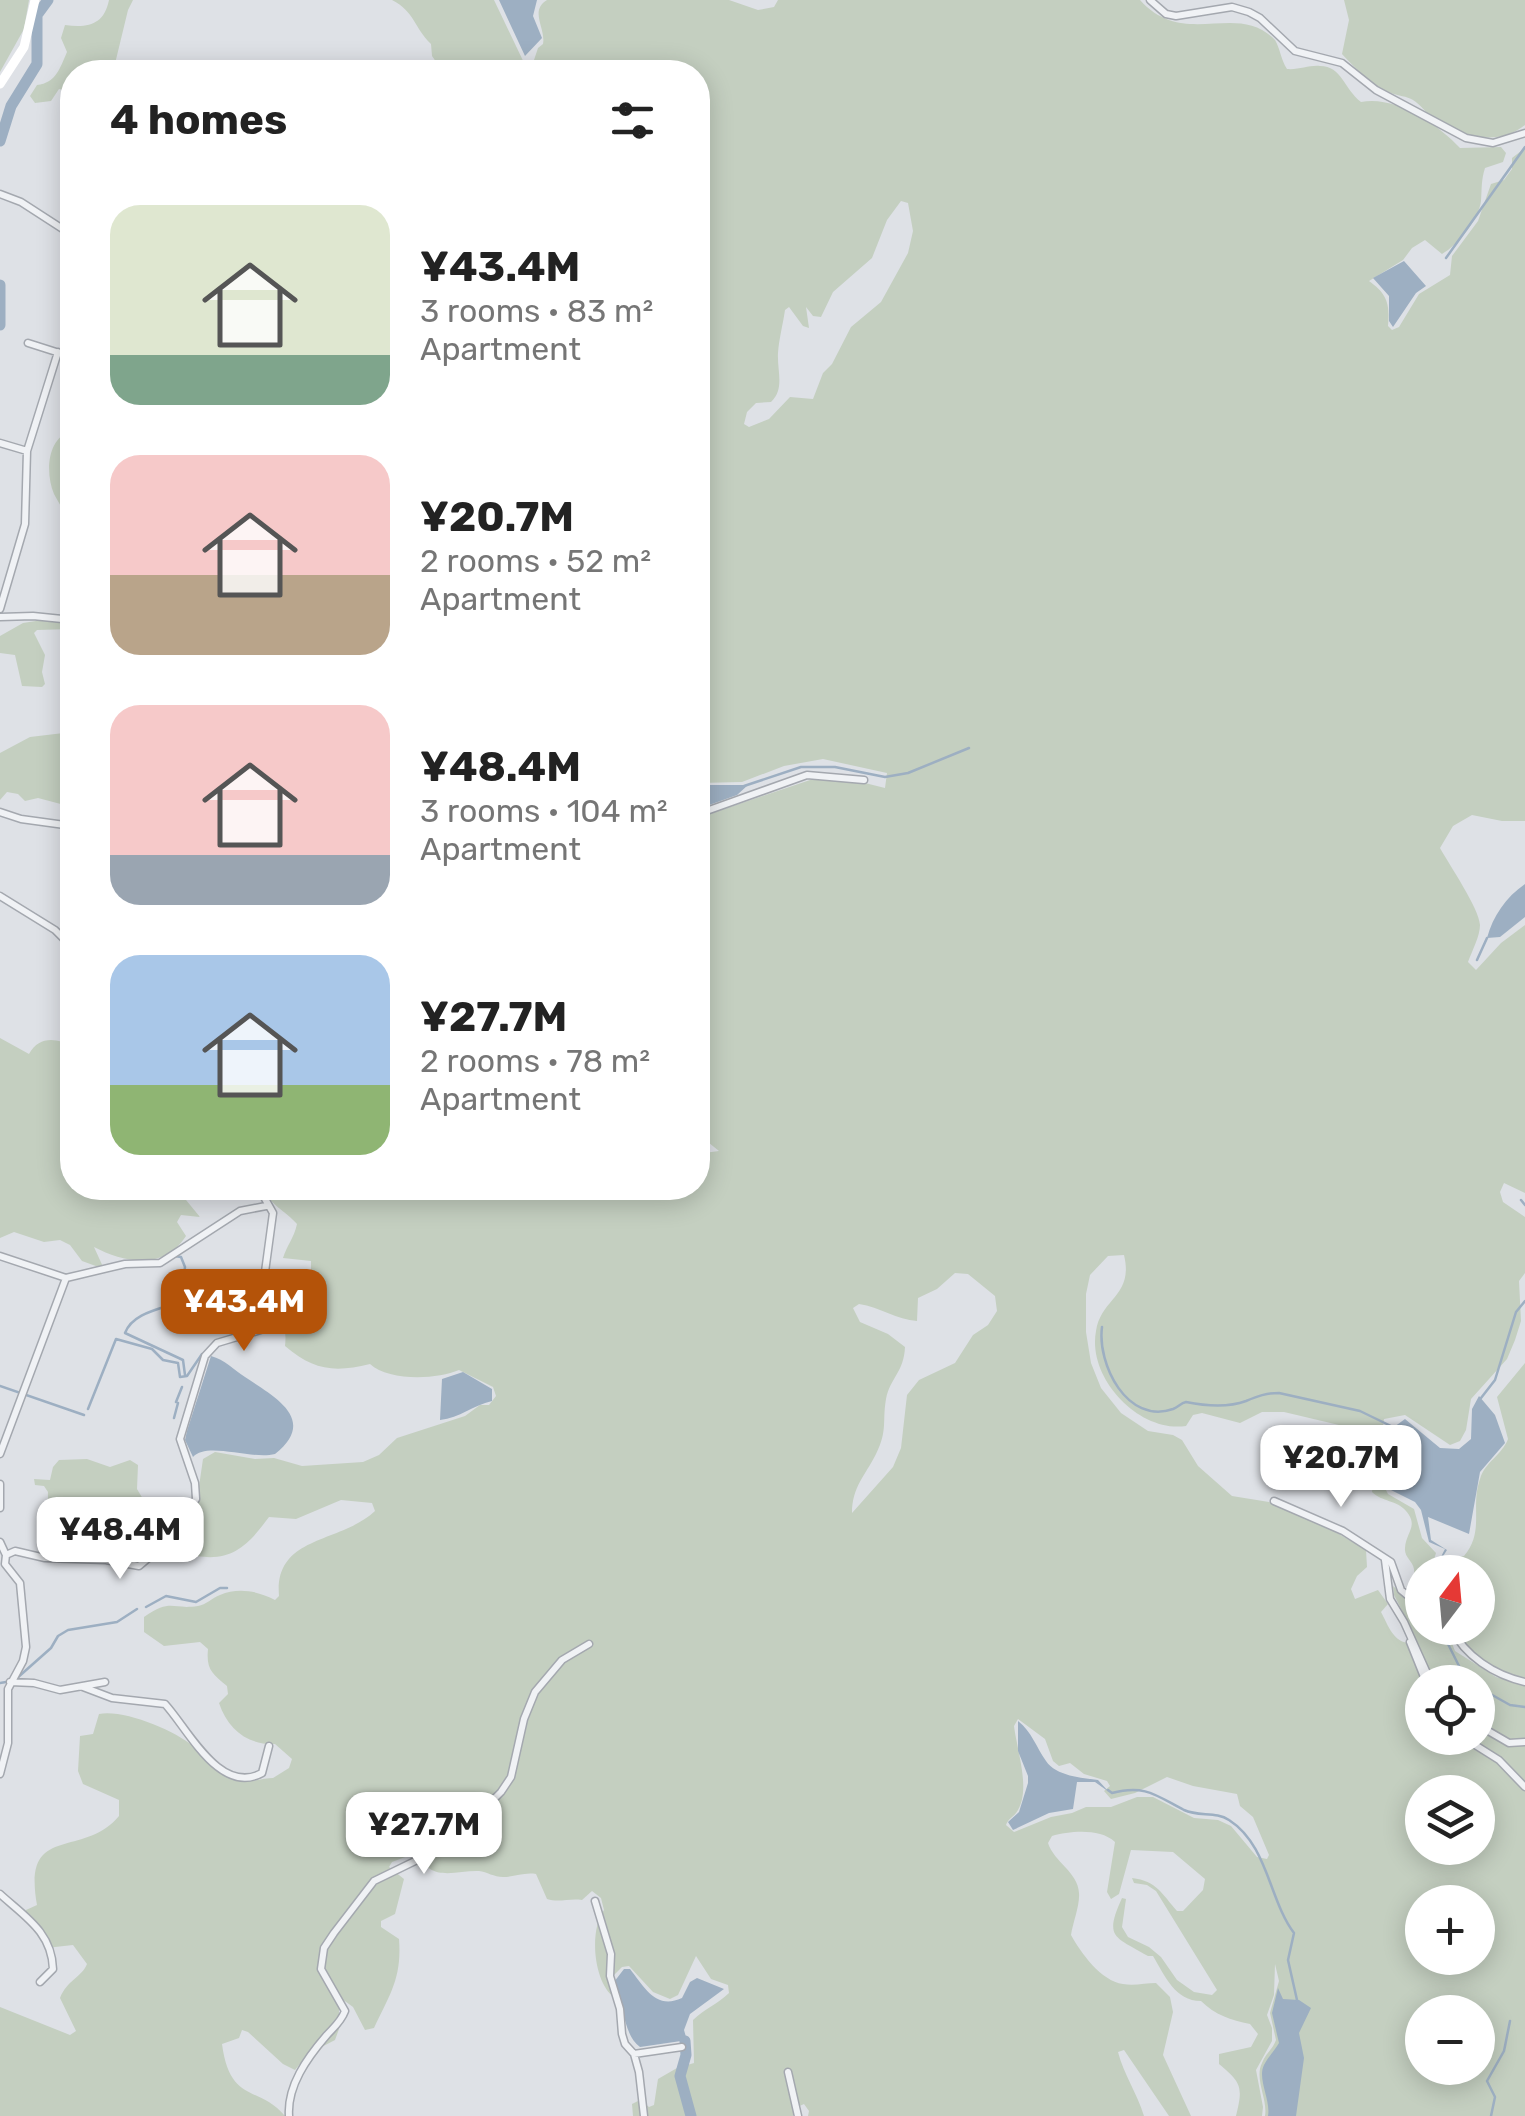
<!DOCTYPE html>
<html lang="en">
<head>
<meta charset="utf-8">
<style>
  :root { --surface:#fff; --page:#f2f2f2; --text:#222; --muted:#767676; --accent:#b45309 }
  body { margin:0; font-family:Rubik,sans-serif; background:var(--page); color:var(--text); height:100vh; display:flex; flex-direction:column; font-size:38px; white-space:nowrap }
  * { box-sizing:border-box; margin:0 }
  p { font-size:32px; color:var(--muted) }
  .icon { flex:none; width:55px; height:55px; fill:none; stroke:currentColor; stroke-width:2; stroke-linecap:round; stroke-linejoin:round }
  .map { position:relative; flex:1; overflow:hidden }
  .side { position:absolute; left:60px; top:60px; width:650px; height:1140px; display:flex; flex-direction:column; background:var(--surface); border-radius:40px; box-shadow:0 5px 25px #0003 }
  .side>* { flex:none }
  .needle { width:65px; rotate:16deg }
  .buttons { position:absolute; left:1405px; top:1555px; display:grid; gap:20px }
  .buttons a { display:grid; place-items:center; width:90px; height:90px; border-radius:50%; background:var(--surface); box-shadow:0 5px 25px #0003; font-size:50px }
  .price { position:absolute; translate:-50% -85px; padding:0 22px; border-radius:20px; background:#fff; color:#222; font-size:32px; line-height:65px; filter:drop-shadow(0 2px 5px #0008) }
  .price::after { content:''; position:absolute; left:50%; top:60px; width:30px; height:22px; margin-left:-15px; background:inherit; clip-path:polygon(0 0,100% 0,50% 100%) }
  .price.current { background:var(--accent); color:#fff }
  ul { padding:0; list-style:none }
  li { display:flex; align-items:center; gap:30px; height:250px; padding:0 50px }
  li span { display:grid; place-items:center; flex:none; width:280px; height:200px; border-radius:30px; color:#555 }
  li>.icon { margin-inline-start:auto }
  span .icon { width:120px; height:120px; fill:#fffc; stroke-width:1 }
  li b { font-size:42px }
  h2 { display:flex; justify-content:space-between; align-items:center; height:120px; padding:0 50px; font-size:42px }
  .map>svg:first-child { display:block }
  .green { fill:#c4cfc0; fill-rule:evenodd }
  .water { fill:#9dafc2 }
  .lines { fill:none; stroke-linecap:round; stroke-linejoin:round }
  .stream { stroke:#9dafc2; stroke-width:2.5 }
  .river { stroke:#9dafc2; stroke-width:11 }
  .minor-casing { stroke:#a4a8af; stroke-width:9 }
  .minor { stroke:#f0f2f5; stroke-width:6 }
  .secondary { stroke:#fff; stroke-width:9 }
</style>
</head>
<body>
<div class="map">
<svg width="1525" height="2116" viewBox="0 0 1525 2116">
  <rect width="100%" height="100%" fill="#dee1e6"/>
  <!-- green -->
  <path class="green" d="M0,0H29L24,29L0,72Z
    M109,0H133L128,10L113,72H72V92L59,89L51,101L35,103L30,96L37,85C56,83 60,68 67,52L61,38L65,25C88,28 104,25 109,0Z
    M392,0H494L526,67L532,66L538,48L543,44C546,28 529,11 547,0H729L758,10L774,7L778,0H1140C1185,50 1237,0 1275,40C1280,48 1281,60 1287,69C1299,70 1309,65 1320,66C1342,66 1344,89 1361,102C1395,95 1438,124 1460,148L1501,147L1506,153L1503,162L1485,168C1481,181 1482,188 1481,201C1479,219 1458,245 1442,254L1425,240L1412,248L1403,260L1369,281C1387,294 1390,303 1388,326L1392,330L1399,327L1419,294L1450,275L1452,256L1478,221L1491,184L1504,180L1512,169V158L1525,148V821H1502L1472,815L1453,826L1440,848C1450,866 1479,908 1480,925C1480,936 1472,951 1468,962L1476,970L1501,943L1525,925V1193L1504,1183L1500,1192L1503,1202L1525,1217V1273L1519,1281L1521,1321L1515,1340L1507,1359L1471,1399L1466,1430L1460,1441L1450,1445L1405,1415L1384,1419L1383,1426L1408,1467L1402,1476L1389,1481L1385,1488L1388,1494L1414,1509L1422,1538L1436,1553L1430,1572H1422V1596L1412,1592C1410,1582 1415,1578 1414,1569C1413,1561 1404,1557 1405,1548C1406,1532 1419,1526 1406,1511C1397,1500 1382,1502 1372,1492C1375,1473 1366,1466 1370,1446L1360,1430L1284,1412H1262L1240,1423L1202,1413L1193,1415L1186,1426C1139,1433 1087,1378 1096,1331C1101,1298 1134,1296 1124,1255L1108,1256L1090,1275L1086,1294V1332L1091,1363L1101,1388L1121,1413L1148,1431L1173,1435L1182,1440L1198,1466L1232,1496L1269,1502L1334,1531L1366,1550L1367,1567L1357,1576L1351,1589L1355,1599L1378,1590L1388,1604L1381,1612C1389,1627 1394,1644 1412,1643L1415,1636L1394,1595L1393,1586L1411,1602L1422,1603V1628H1446L1455,1651L1496,1677L1525,1685V2116H1265C1268,2099 1254,2079 1262,2063C1265,2054 1273,2049 1276,2040L1270,2013L1279,1981L1275,1964L1274,1995L1267,2015L1272,2028V2041L1256,2070L1263,2107L1262,2116H1236C1243,2087 1242,2083 1219,2064V2054L1251,2047L1258,2034L1250,2024C1231,2020 1215,2015 1201,2001C1175,2001 1165,1976 1153,1956H1148C1114,1936 1104,1938 1122,1898L1126,1899L1122,1927L1128,1937L1149,1947L1161,1957L1177,1980L1194,1992L1212,1995L1217,1990L1156,1891L1147,1885L1134,1883L1132,1878C1157,1881 1162,1894 1177,1911H1183L1203,1890L1205,1879L1173,1852L1131,1850L1119,1894L1111,1899L1107,1892L1115,1842C1100,1828 1070,1831 1052,1836L1048,1843C1054,1862 1078,1872 1079,1893C1080,1905 1073,1922 1071,1935C1081,1953 1101,1981 1123,1984C1134,1986 1146,1983 1156,1983L1170,1997L1173,2012L1163,2055L1191,2116H1169L1124,2050L1118,2052C1124,2075 1137,2093 1144,2116H808L809,2111L804,2104L795,2108L793,2116H633L632,2104L640,2100L649,2107L654,2105L658,2079L677,2068L694,2063L693,2020C704,2009 718,2004 729,1993L728,1985L711,1979L696,1956L678,1995L670,1999L653,1992L629,1966L622,1967L613,1976L615,1998C593,1983 589,1930 604,1910L601,1898L592,1891L582,1900C569,1898 559,1903 547,1899L536,1874C524,1872 515,1877 503,1877C494,1877 487,1872 479,1871C458,1870 430,1883 420,1855L413,1854L392,1862L389,1867L404,1879L395,1914L381,1921V1927L399,1939C402,1978 390,1994 374,2028L365,2030L353,2007L342,1999L339,2003V2029L335,2040L308,2054L295,2070L283,2064L248,2032L242,2030L239,2038L222,2044C230,2104 259,2085 285,2116H0V2007L70,2035L76,2031L60,1998C67,1980 82,1977 87,1964L73,1945L46,1948L26,1918V1910L37,1905C22,1822 82,1860 119,1816V1800L83,1784L78,1771L80,1736L93,1734L99,1714C123,1709 174,1730 193,1746C207,1758 216,1774 235,1780C248,1784 260,1778 273,1778L289,1768L292,1759L275,1744C248,1745 228,1730 219,1703L228,1694L227,1686C212,1674 206,1669 208,1649L200,1642L164,1646L144,1632V1617C172,1598 171,1610 198,1606C206,1605 212,1598 220,1595C238,1587 258,1591 275,1600L279,1596C274,1535 340,1544 375,1511L372,1503L341,1500L296,1519L269,1517C249,1544 233,1562 197,1556L178,1534L196,1507L203,1459L215,1452L255,1459L274,1458L302,1466L363,1462L379,1455L397,1438L465,1416L480,1405H489L496,1396L493,1387L459,1370C436,1380 388,1381 370,1364C334,1373 313,1370 285,1346C288,1321 276,1303 270,1279L276,1273L284,1282L291,1284L298,1276L306,1278L311,1272V1261L283,1258C287,1245 294,1238 297,1224C285,1210 270,1206 264,1188H698V1150L704,1153L719,1151L698,1134V818L813,779H849L885,788L887,773L823,759L784,766L742,782L698,783V72H443L432,56L431,44C413,26 415,12 392,0ZM901,201L908,203L913,231L908,253L881,302L851,327L832,364L823,373L813,399L790,397L769,419L749,427L744,424L747,412L756,403L771,402C785,389 777,371 778,353C779,339 783,324 785,310L789,307L803,326L809,328L806,307L813,316L821,317L833,292L872,258L887,220ZM955,1273L968,1274L995,1296L997,1311L988,1325L973,1335L955,1363L919,1380L907,1395L901,1448L893,1467L852,1513C852,1487 865,1476 876,1454C888,1430 882,1422 886,1399C890,1378 904,1372 905,1347L888,1334L860,1322L853,1308L859,1304C880,1307 897,1320 917,1321L918,1298L937,1289ZM1422,1682H1478V1738H1422ZM1018,1719L1045,1739L1053,1761L1059,1766L1070,1763L1084,1774L1107,1781L1110,1786L1104,1791L1111,1799L1135,1793L1167,1777L1193,1786L1237,1794L1240,1806L1253,1817L1269,1855L1267,1859L1257,1857L1231,1826L1218,1820L1194,1818L1153,1797H1137L1111,1807H1086L1072,1813L1051,1817L1014,1832L1006,1825C1008,1819 1013,1817 1016,1813C1032,1792 1017,1751 1014,1726ZM1422,1792H1478V1848H1422ZM1422,1902H1478V1958H1422ZM1422,2012H1478V2068H1422Z
    M1344,0H1525V125C1496,148 1460,136 1431,116C1425,112 1420,104 1413,100C1407,96 1398,96 1391,93C1371,85 1356,69 1342,54L1349,20Z
    M72,431V560L64,549C65,541 67,532 67,524C66,512 59,504 54,494C45,473 47,437 72,431Z
    M42,620L72,623V629L37,630L34,633L45,655L42,672L45,684L42,687L22,686L15,655L0,653V636L23,623Z
    M72,732V807L38,798L25,801L18,794L7,792L0,800V753L30,737Z
    M0,1038L29,1054C39,1036 56,1038 72,1046V1188H189L186,1200L200,1217L181,1215L177,1222L186,1236C163,1271 125,1263 94,1247L104,1269L82,1261L70,1245L60,1240L44,1242L14,1232L0,1238Z
    M1525,1363V1679C1500,1673 1463,1652 1454,1628H1478V1572H1438L1446,1559L1464,1556C1485,1531 1470,1508 1480,1479C1485,1462 1502,1455 1508,1439L1497,1397Z
    M87,1459L110,1467L130,1460L138,1465L137,1489L143,1499L161,1497L168,1500L167,1508L159,1510L154,1530L141,1540C127,1537 114,1534 99,1537C79,1541 71,1548 52,1537C54,1521 47,1509 48,1492L44,1486L35,1485L34,1479L50,1480L53,1467L59,1460Z"/>
  <!-- water -->
  <path class="water" d="M499,0H537L533,16L542,38L525,56Z
    M1404,261L1426,286L1416,293L1393,327L1389,321V296L1373,278Z
    M698,785H748L737,795L698,809Z
    M1525,884V917L1500,937L1487,938C1493,916 1506,897 1525,884Z
    M211,1356C225,1360 233,1369 245,1377C273,1396 319,1419 275,1454C251,1460 207,1441 193,1457L185,1440L187,1431Z
    M463,1372L492,1389V1401C473,1405 460,1418 440,1420L442,1379Z
    M1479,1396L1495,1415L1505,1443L1480,1472L1469,1534L1428,1517L1431,1540L1447,1550L1433,1572L1445,1549L1429,1542L1421,1510L1415,1502L1389,1489L1393,1483L1409,1480L1414,1472L1394,1427L1405,1419L1440,1448L1459,1449L1471,1439L1472,1409Z
    M1018,1721C1032,1732 1036,1747 1046,1761C1056,1776 1082,1778 1098,1780L1109,1792L1095,1782H1077L1073,1809L1049,1813L1013,1830L1008,1822L1019,1812L1028,1783V1776L1018,1751Z
    M624,1969H630C645,1988 656,2010 682,1998L690,1982L697,1978L724,1989L690,2014L684,2030L688,2044L681,2041L640,2047C623,2035 624,2003 614,1982Z
    M1278,1988L1283,1999L1299,2000L1311,2008L1299,2033L1304,2058L1296,2116H1268C1271,2100 1257,2079 1264,2065C1268,2057 1275,2050 1279,2043L1272,2013Z"/>
  <g class="lines">
    <!-- stream -->
    <path class="stream" d="M1446,258L1525,147
      M744,786L801,767H835L885,777L908,773L969,748
      M1477,960L1487,938
      M1521,1200L1525,1205
      M174,1256L181,1257L185,1267L183,1283
      M184,1285L186,1294L182,1301C162,1309 133,1312 125,1333L183,1360L185,1375
      M1102,1327C1097,1364 1127,1425 1173,1409C1178,1407 1181,1403 1186,1402C1206,1406 1227,1408 1246,1401C1258,1396 1266,1393 1279,1393L1360,1411L1393,1427
      M0,1386L84,1415
      M1481,1398L1495,1380L1516,1312L1525,1301
      M176,1402L182,1387
      M88,1409L116,1339L152,1349L163,1360L178,1363L180,1377L187,1376L202,1354
      M174,1418L178,1403
      M146,1607L166,1596L196,1602L220,1588H227
      M1440,1628L1467,1682
      M16,1679L51,1648L58,1636L68,1630L117,1622L137,1609
      M0,1683L6,1682
      M1478,1687L1510,1705L1525,1707
      M1108,1790L1112,1793C1145,1784 1157,1796 1184,1810C1199,1817 1216,1811 1229,1820C1268,1845 1269,1900 1294,1933L1288,1960L1297,2000
      M1491,2116L1495,2097L1487,2081L1504,2051L1510,2021"/>
    <!-- river -->
    <path class="river" d="M0,141L11,106L37,64V15L48,0
      M0,285V325
      M685,2041L686,2055L680,2076L691,2116"/>
    <defs>
      <path id="minor" d="M1150,0L1166,14L1176,16L1232,7L1249,12L1260,18L1295,51L1342,63L1376,90L1466,138L1493,143L1525,133
        M0,194L21,202L72,235
        M28,343L72,357
        M0,443L27,451
        M0,609L25,524L27,451L58,352
        M0,617L33,616L72,620
        M0,812L21,819L72,826
        M698,814L807,775L864,780
        M0,896L55,930L72,947
        M0,1256L66,1278L125,1264L160,1263L240,1211L266,1206
        M0,1454L66,1278
        M0,1484V1508
        M1274,1501L1343,1531L1391,1562L1401,1590L1407,1595L1422,1599
        M0,1542L6,1555L5,1564L20,1583L26,1647L23,1661L8,1689V1743L0,1774
        M6,1555L15,1551L45,1558L106,1560L139,1566L159,1549L196,1499L195,1483L180,1439L205,1356L217,1343L264,1329L272,1319L273,1304L265,1272L273,1213L259,1188
        M1385,1560L1390,1599L1404,1622L1431,1682
        M1451,1628C1465,1656 1494,1675 1525,1682
        M1410,1642L1426,1682
        M10,1682L34,1683L60,1690L105,1682
        M83,1687L112,1698L165,1704C188,1729 220,1796 262,1773L269,1746
        M1478,1725L1509,1743L1525,1742
        M1464,1738L1499,1760L1525,1787
        M0,1894C24,1916 52,1932 53,1969L40,1982
        M595,1901L611,1954L610,1976L620,2009L622,2034L625,2044L634,2054L639,2072L644,2116
        M634,2054L682,2047
        M788,2072L798,2116
        M289,2116C287,2086 307,2058 326,2036C333,2028 341,2022 345,2011L321,1969L324,1948L334,1933L374,1881L448,1845L501,1792L511,1777L524,1719L535,1692L562,1660L589,1644"/>
    </defs>
    <!-- minor casing -->
    <use href="#minor" class="minor-casing"/>
    <!-- minor -->
    <use href="#minor" class="minor"/>
    <!-- secondary -->
    <path class="secondary" d="M0,84L24,47L35,0"/>
  </g>
</svg>
<div class="buttons">
<a><svg class="needle" viewBox="-14 -14 28 28"><path d="M0-13l5 13h-10z" fill="#e53935"/><path d="M0 13l5-13h-10z" fill="#767676"/></svg></a>
<a><svg class="icon" aria-label="locate" viewBox="0 0 24 24"><circle cx="12" cy="12" r="6"/><path d="M12 2v4M12 18v4M2 12h4M18 12h4"/></svg></a>
<a><svg class="icon" aria-label="layers" viewBox="0 0 24 24"><path d="M12 4l9 5-9 5-9-5zM3 14l9 5 9-5"/></svg></a>
<a>+</a>
<a>−</a>
</div>
<b class="price current" style="left:244px;top:1354px">¥43.4M</b>
<b class="price" style="left:1341px;top:1510px">¥20.7M</b>
<b class="price" style="left:120px;top:1582px">¥48.4M</b>
<b class="price" style="left:424px;top:1877px">¥27.7M</b>
<section class="side">
<h2>4 homes<svg class="icon" aria-label="filters" viewBox="0 0 24 24"><path d="M4 7h16M4 17h16"/><circle cx="9" cy="7" r="2"/><circle cx="15" cy="17" r="2"/></svg></h2>
<ul>
<li><span style="background:linear-gradient(#dfe7d0 75%,#7fa58c 0)"><svg class="icon" aria-label="home" viewBox="0 0 24 24"><path d="M3 11l9-7 9 7M6 9v11h12V9"/></svg></span><div><b>¥43.4M</b><p>3 rooms · 83 m²</p><p>Apartment</p></div></li>
<li><span style="background:linear-gradient(#f6c9c9 60%,#b9a48a 0)"><svg class="icon" aria-label="home" viewBox="0 0 24 24"><path d="M3 11l9-7 9 7M6 9v11h12V9"/></svg></span><div><b>¥20.7M</b><p>2 rooms · 52 m²</p><p>Apartment</p></div></li>
<li><span style="background:linear-gradient(#f6c9c9 75%,#9aa5b1 0)"><svg class="icon" aria-label="home" viewBox="0 0 24 24"><path d="M3 11l9-7 9 7M6 9v11h12V9"/></svg></span><div><b>¥48.4M</b><p>3 rooms · 104 m²</p><p>Apartment</p></div></li>
<li><span style="background:linear-gradient(#a9c7e8 65%,#8fb573 0)"><svg class="icon" aria-label="home" viewBox="0 0 24 24"><path d="M3 11l9-7 9 7M6 9v11h12V9"/></svg></span><div><b>¥27.7M</b><p>2 rooms · 78 m²</p><p>Apartment</p></div></li>
</ul>
</section>
</div>
</body>
</html>
